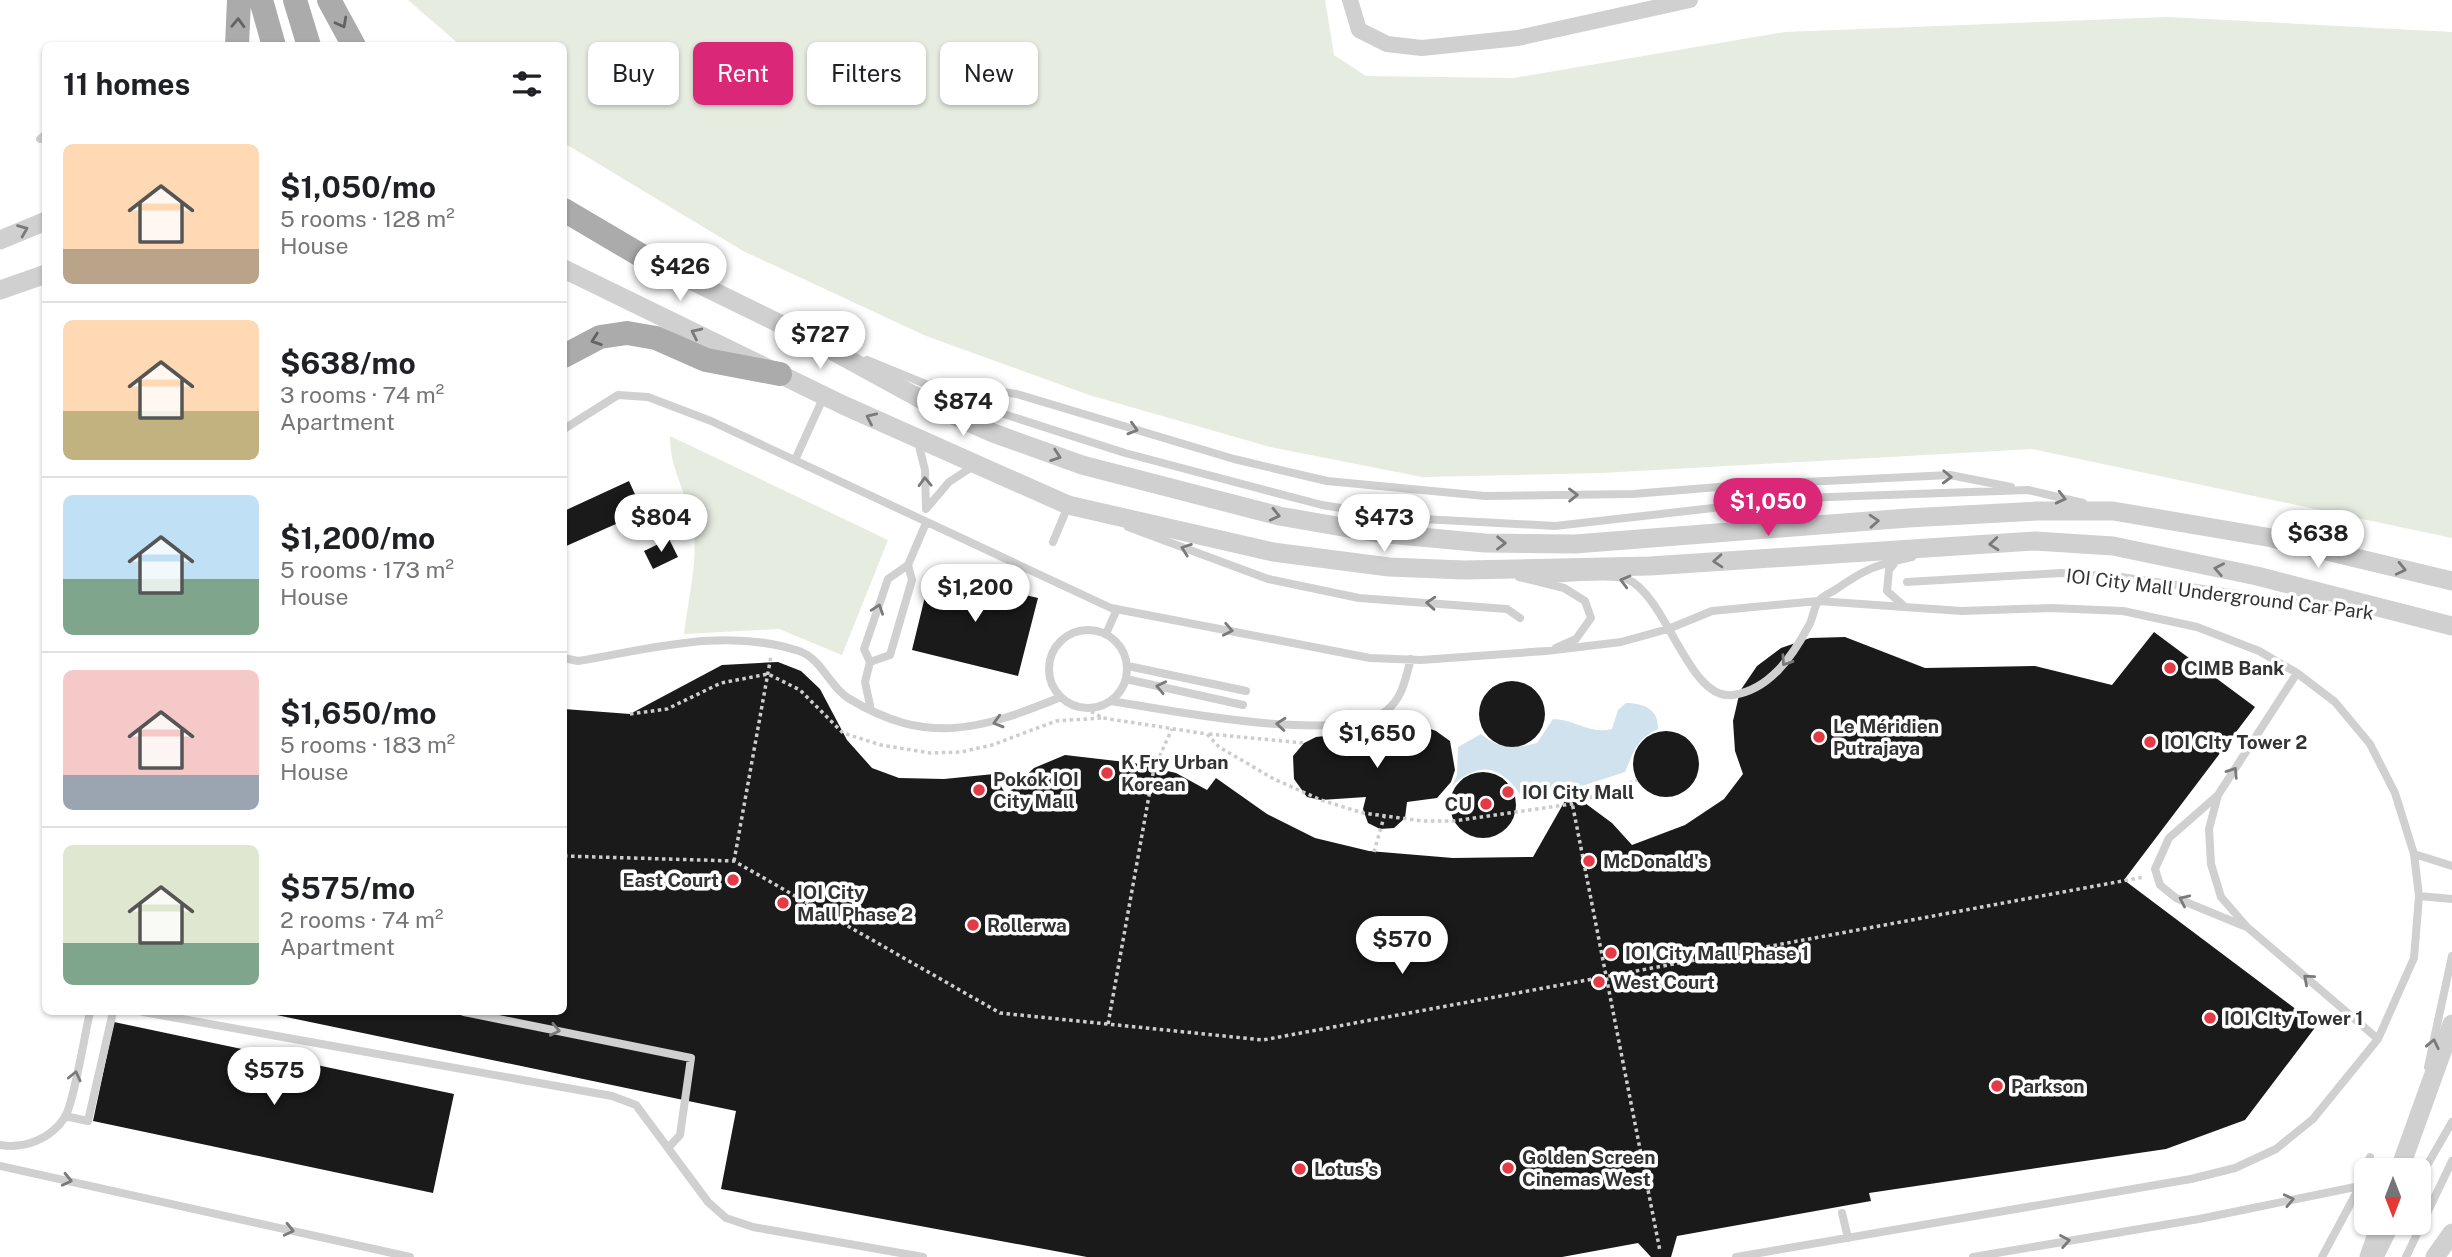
<!DOCTYPE html>
<html lang="en">
<head>
<meta charset="utf-8">
<style>
  :root { --surface:#fff; --page:#f6f6f6; --text:#202124; --muted:#757577; --line:#e0e0e0; --accent:#db2777 }
  body { margin:0; font-family:"Public Sans",sans-serif; background:var(--page); color:var(--text); height:100vh; display:flex; flex-direction:column; font-size:26px; white-space:nowrap }
  * { box-sizing:border-box; margin:0 }
  p { font-size:23px; color:var(--muted) }
  .icon { flex:none; width:38px; height:38px; fill:none; stroke:currentColor; stroke-width:2; stroke-linecap:round; stroke-linejoin:round }
  .map { position:relative; flex:1; overflow:hidden }
  .drawer { position:absolute; left:42px; top:42px; width:525px; height:973px; display:flex; flex-direction:column; background:var(--surface); border-radius:10px; box-shadow:0 2px 5px #0004 }
  .drawer>* { flex:none }
  .hud { position:absolute; left:588px; top:42px; width:665px; height:63px; display:flex; gap:14px }
  .needle { width:46px; rotate:180deg }
  .buttons { position:absolute; left:2354px; top:1158px; display:grid; gap:14px }
  .buttons a { display:grid; place-items:center; width:77px; height:77px; border-radius:10px; background:var(--surface); box-shadow:0 2px 5px #0004; font-size:35px }
  .price { position:absolute; translate:-50% -60px; padding:0 16px; border-radius:24px; background:#fff; color:#222; font-size:23px; line-height:46px; filter:drop-shadow(0 2px 4px #0008) }
  .price::after { content:''; position:absolute; left:50%; top:42px; width:21px; height:16px; margin-left:-10px; background:inherit; clip-path:polygon(0 0,100% 0,50% 100%) }
  .price.current { background:var(--accent); color:#fff }
  ul { padding:0; list-style:none }
  li { display:flex; align-items:center; gap:21px; height:175px; padding:0 21px }
  li+li { border-top:2px solid var(--line) }
  li span { display:grid; place-items:center; flex:none; width:196px; height:140px; border-radius:10px; color:#555 }
  li>.icon { margin-inline-start:auto }
  span .icon { width:84px; height:84px; fill:#fffc; stroke-width:1 }
  li b { font-size:30px }
  h2 { display:flex; justify-content:space-between; align-items:center; height:84px; padding:0 21px; font-size:30px }
  .pill { padding:0 24px; border-radius:10px; background:var(--surface); box-shadow:0 2px 5px #0004; font-size:24px; line-height:63px }
  .pill.current { background:var(--accent); color:#fff }
  .map>svg:first-child { display:block }
  .green { fill:#e6ecdf }
  .water { fill:#cfe2ee }
  .building { fill:#1a1a1a }
  .lines { fill:none; stroke-linecap:round; stroke-linejoin:round }
  .path { stroke:#cdcdcd; stroke-width:3.5; stroke-dasharray:3.5 3.5; stroke-linecap:butt }
  .service { stroke:#d0d0d0; stroke-width:8 }
  .minor { stroke:#d0d0d0; stroke-width:16 }
  .tertiary { stroke:#d0d0d0; stroke-width:19 }
  .primary { stroke:#ababab; stroke-width:24 }
  .oneway { stroke:#636363 }
  .oneway2 { stroke:#7a7a7a }
  .poi-dot { fill:#e63946; stroke:#fff; stroke-width:2.5 }
  .labels { text-anchor:middle; stroke-width:7; stroke-linejoin:round; paint-order:stroke }
  .street-label { font-size:19px; fill:#333; stroke:#fff }
  .poi-label { font-size:19px; font-weight:bold; fill:#333; stroke:#fff; text-anchor:start }
</style>
</head>
<body>
<div class="map">
<svg width="2452" height="1257" viewBox="0 0 2452 1257">
  <rect width="100%" height="100%" fill="#fff"/>
  <!-- green -->
  <path class="green" d="M408,0H1325L1334,55L1366,76L1513,78L1785,32L2167,17L2452,32V538L2032,449L1601,473L1422,477L1270,447L1089,395L926,336L743,251L564,143V46L460,45Z
    M670,436L888,540L842,655L779,629L684,634C688,598 700,555 692,520C685,489 670,469 670,436Z"/>
  <!-- water -->
  <path class="water" d="M1626,703C1643,703 1659,709 1658,729C1636,739 1634,752 1625,772L1539,800H1524C1503,768 1483,758 1452,786L1457,775L1458,747L1481,734C1500,750 1514,749 1537,743L1553,719C1574,719 1590,735 1612,729L1618,710Z"/>
  <!-- building -->
  <path class="building" d="M629,481L643,512L564,547V511Z
    M669,539L678,557L653,569L644,551Z
    M931,572L1038,598L1018,676L912,650Z
    M2154,632L2255,707L2124,880L2317,1025L2245,1120L2166,1149L1869,1193L1871,1201L1677,1236L1671,1257H1651L1638,1243L1562,1257H1087L721,1189L736,1111L267,1013L564,1012V709L630,714L722,665L778,662L801,671L820,689L847,740L872,768L899,778L944,779L994,774L1006,795L1034,768L1065,755L1134,763L1176,773L1207,790L1216,778L1267,814L1315,838L1369,851L1453,858L1533,857L1570,792L1612,823L1632,845L1685,825L1724,799L1743,774L1735,751L1733,721L1740,691L1757,666L1781,648L1810,638L1845,637L1925,668L2035,666L2112,685Z
    M1479 714a33 33 0 1 1 66 0a33 33 0 1 1-66 0Z
    M1420,725L1436,731L1450,741L1455,770L1451,782L1437,798L1407,802L1405,818L1394,828L1380,829L1368,823L1363,809L1366,797L1321,800L1307,797L1294,779L1293,756L1304,743L1316,737Z
    M1633 764a33 33 0 1 1 66 0a33 33 0 1 1-66 0Z
    M1450 805a33 33 0 1 1 66 0a33 33 0 1 1-66 0Z
    M114,1022L454,1094L433,1193L93,1121Z"/>
  <g class="lines">
    <!-- path -->
    <path class="path" d="M1085,708L1103,718L1207,734L1219,747L1274,779L1321,800L1363,813L1423,821H1454L1572,804L1637,780
      M630,714L667,709L721,683L768,674L800,690L843,733L881,745L930,753L961,752L992,745L1056,721L1101,718
      M1209,734L1304,743
      M1570,792L1660,1251
      M1374,852L1384,817
      M564,856L734,861L1000,1013L1263,1040L2144,877
      M734,861L771,656
      M1108,1024L1154,768L1172,729"/>
    <!-- service -->
    <path class="service" d="M40,139L46,134
      M867,360L982,407L1125,453L1322,505L1404,518L1555,526L1801,498L2028,490L2083,503
      M933,383L1017,394L1234,459L1327,481L1485,496L1633,494L1743,485L1950,475L2011,487
      M564,429L618,395L648,397L711,421L1111,608L1370,658L1421,660L1546,651L1621,642L1668,629L1712,611L1818,601L1962,611L2051,608L2123,611L2197,627L2259,651L2297,673L2335,702L2370,744L2395,793L2414,854L2419,896L2414,958L2378,1039L2313,1119L2276,1149L2235,1168L2191,1179L1736,1257
      M918,442L925,470L926,509L949,482L975,465
      M795,460L824,396
      M1128,527L1268,579L1359,598L1507,609L1520,618
      M1053,542L1068,506
      M1897,560L1889,570L1887,591L1904,606
      M1519,577L1564,588L1585,601L1591,618L1576,639L1556,648
      M1537,580C1556,579 1613,573 1627,579C1667,596 1689,702 1733,695C1769,690 1792,657 1808,627C1813,620 1813,609 1818,602C1821,597 1830,593 1835,590C1865,569 1875,565 1912,557
      M1907,582L2061,573L2121,577L2362,612
      M1049 669a39 39 0 1 1 78 0a39 39 0 1 1-78 0Z
      M1106,634L1117,609
      M564,658L578,661C651,649 726,627 799,651C822,659 829,686 848,698C928,747 982,729 1061,697
      M870,662L890,655L912,580L908,565
      M1128,666L1246,691
      M2297,673L2218,795L2209,829L2211,864L2221,897L2247,927L2378,1039
      M1126,679L1243,705
      M1111,701C1168,710 1341,745 1386,711C1403,698 1405,679 1411,659
      M871,710L865,682L870,662L864,649L888,579L908,565L926,523
      M2218,795L2169,838L2155,869L2160,885L2176,898L2244,926
      M2414,854L2452,866
      M2419,896L2452,899
      M143,1012L612,1096L636,1105L708,1202L726,1218L753,1227L923,1257
      M464,1012L691,1058L680,1135L669,1147
      M2428,1067L2452,956
      M65,1116L88,1121L113,1012
      M0,1145C25,1149 51,1139 65,1117C74,1102 85,1033 90,1012
      M0,1166L410,1257
      M2418,1181L2452,1122
      M1842,1213L1848,1238
      M1973,1257L2199,1219L2360,1186
      M2322,1257L2360,1186L2370,1157
      M2380,1257L2397,1223
      M2406,1257L2452,1161"/>
    <!-- minor -->
    <path class="minor" d="M1350,0L1359,30L1387,44L1422,48L1518,38L1690,0"/>
    <!-- tertiary -->
    <path class="tertiary" d="M0,240L46,221
      M629,250L809,338L937,408L993,433L1082,465L1279,516L1377,533L1485,543L1575,544L1908,518L2037,511H2113L2272,538L2452,581
      M564,269L843,405L1068,505L1273,552L1389,567L1464,570L1650,566L2035,541L2113,546L2257,576L2452,626
      M0,290L46,274
      M2399,1171L2452,1024
      M2369,1257L2381,1223
      M2435,1257L2452,1233"/>
    <!-- primary -->
    <path class="primary" d="M261,0L274,46
      M295,0L309,46
      M329,0L354,46
      M237,46L239,0
      M564,210L642,256
      M564,356L600,337L627,333L656,338L706,360L780,374"/>
  </g>
  <!-- one-way arrows -->
  <defs><path id="oneway-chevron" d="M-2-3.5L2.5 0L-2 3.5" fill="none" stroke-width="1.6" stroke-linecap="round" stroke-linejoin="round" transform="scale(1.75)"/></defs>
  <g class="oneway">
    <use href="#oneway-chevron" transform="translate(238 23) rotate(-88)"/>
    <use href="#oneway-chevron" transform="translate(342 23) rotate(62)"/>
    <use href="#oneway-chevron" transform="translate(596 340) rotate(161)"/>
  </g>
  <g class="oneway2">
    <use href="#oneway-chevron" transform="translate(23 230) rotate(-22)"/>
    <use href="#oneway-chevron" transform="translate(696 333) rotate(-154)"/>
    <use href="#oneway-chevron" transform="translate(871 418) rotate(-155)"/>
    <use href="#oneway-chevron" transform="translate(1133 429) rotate(17)"/>
    <use href="#oneway-chevron" transform="translate(1056 456) rotate(19)"/>
    <use href="#oneway-chevron" transform="translate(1947 477) rotate(2)"/>
    <use href="#oneway-chevron" transform="translate(925 482) rotate(-92)"/>
    <use href="#oneway-chevron" transform="translate(1573 495) rotate(-1)"/>
    <use href="#oneway-chevron" transform="translate(2061 498) rotate(14)"/>
    <use href="#oneway-chevron" transform="translate(1275 515) rotate(13)"/>
    <use href="#oneway-chevron" transform="translate(1874 521) rotate(-4)"/>
    <use href="#oneway-chevron" transform="translate(1501 543) rotate(1)"/>
    <use href="#oneway-chevron" transform="translate(1994 544) rotate(175)"/>
    <use href="#oneway-chevron" transform="translate(1186 549) rotate(-160)"/>
    <use href="#oneway-chevron" transform="translate(1718 561) rotate(176)"/>
    <use href="#oneway-chevron" transform="translate(2219 569) rotate(-169)"/>
    <use href="#oneway-chevron" transform="translate(2401 569) rotate(13)"/>
    <use href="#oneway-chevron" transform="translate(1625 581) rotate(-165)"/>
    <use href="#oneway-chevron" transform="translate(1431 603) rotate(-176)"/>
    <use href="#oneway-chevron" transform="translate(878 609) rotate(-71)"/>
    <use href="#oneway-chevron" transform="translate(1228 630) rotate(11)"/>
    <use href="#oneway-chevron" transform="translate(1786 661) rotate(124)"/>
    <use href="#oneway-chevron" transform="translate(1161 687) rotate(-168)"/>
    <use href="#oneway-chevron" transform="translate(998 722) rotate(164)"/>
    <use href="#oneway-chevron" transform="translate(1281 724) rotate(-175)"/>
    <use href="#oneway-chevron" transform="translate(2233 772) rotate(-57)"/>
    <use href="#oneway-chevron" transform="translate(2184 900) rotate(-155)"/>
    <use href="#oneway-chevron" transform="translate(2308 979) rotate(-139)"/>
    <use href="#oneway-chevron" transform="translate(555 1030) rotate(12)"/>
    <use href="#oneway-chevron" transform="translate(2433 1044) rotate(-78)"/>
    <use href="#oneway-chevron" transform="translate(75 1076) rotate(-77)"/>
    <use href="#oneway-chevron" transform="translate(67 1180) rotate(13)"/>
    <use href="#oneway-chevron" transform="translate(2289 1200) rotate(-12)"/>
    <use href="#oneway-chevron" transform="translate(289 1230) rotate(13)"/>
    <use href="#oneway-chevron" transform="translate(2065 1241) rotate(-10)"/>
  </g>
  <!-- markers -->
  <g class="poi-dot">
    <circle cx="2170" cy="668" r="7"/>
    <circle cx="1819" cy="737" r="7"/>
    <circle cx="2150" cy="742" r="7"/>
    <circle cx="1107" cy="773" r="7"/>
    <circle cx="979" cy="790" r="7"/>
    <circle cx="1508" cy="792" r="7"/>
    <circle cx="1486" cy="804" r="7"/>
    <circle cx="1589" cy="861" r="7"/>
    <circle cx="733" cy="880" r="7"/>
    <circle cx="783" cy="903" r="7"/>
    <circle cx="973" cy="925" r="7"/>
    <circle cx="1611" cy="953" r="7"/>
    <circle cx="1599" cy="982" r="7"/>
    <circle cx="2210" cy="1018" r="7"/>
    <circle cx="1997" cy="1086" r="7"/>
    <circle cx="1508" cy="1168" r="7"/>
    <circle cx="1300" cy="1169" r="7"/>
  </g>
  <g class="labels">
    <!-- street labels -->
    <g class="street-label">
      <text transform="translate(2220 594) rotate(7)" y="7">IOI City Mall Underground Car Park</text>
    </g>
    <!-- poi labels -->
    <g class="poi-label">
      <text x="2184" y="675">CIMB Bank</text>
      <text x="1833" y="733">Le Méridien<tspan x="1833" dy="22">Putrajaya</tspan></text>
      <text x="2164" y="749">IOI CIty Tower 2</text>
      <text x="1121" y="769">K Fry Urban<tspan x="1121" dy="22">Korean</tspan></text>
      <text x="993" y="786">Pokok IOI<tspan x="993" dy="22">City Mall</tspan></text>
      <text x="1522" y="799">IOI City Mall</text>
      <text x="1472" y="811" text-anchor="end">CU</text>
      <text x="1603" y="868">McDonald's</text>
      <text x="719" y="887" text-anchor="end">East Court</text>
      <text x="797" y="899">IOI City<tspan x="797" dy="22">Mall Phase 2</tspan></text>
      <text x="987" y="932">Rollerwa</text>
      <text x="1625" y="960">IOI City Mall Phase 1</text>
      <text x="1613" y="989">West Court</text>
      <text x="2224" y="1025">IOI CIty Tower 1</text>
      <text x="2011" y="1093">Parkson</text>
      <text x="1522" y="1164">Golden Screen<tspan x="1522" dy="22">Cinemas West</tspan></text>
      <text x="1314" y="1176">Lotus's</text>
    </g>
  </g>
</svg>
<div class="buttons">
<a><svg class="needle" viewBox="-14 -14 28 28"><path d="M0-13l5 13h-10z" fill="#e53935"/><path d="M0 13l5-13h-10z" fill="#757577"/></svg></a>
</div>
<b class="price" style="left:680px;top:303px">$426</b>
<b class="price" style="left:820px;top:371px">$727</b>
<b class="price" style="left:963px;top:438px">$874</b>
<b class="price current" style="left:1768px;top:538px">$1,050</b>
<b class="price" style="left:661px;top:554px">$804</b>
<b class="price" style="left:1384px;top:554px">$473</b>
<b class="price" style="left:2318px;top:570px">$638</b>
<b class="price" style="left:975px;top:624px">$1,200</b>
<b class="price" style="left:1377px;top:770px">$1,650</b>
<b class="price" style="left:1402px;top:976px">$570</b>
<b class="price" style="left:274px;top:1107px">$575</b>
<div class="hud">
<a class="pill">Buy</a>
<a class="pill current">Rent</a>
<a class="pill">Filters</a>
<a class="pill">New</a>
</div>
<section class="drawer">
<h2>11 homes<svg class="icon" aria-label="filters" viewBox="0 0 24 24"><path d="M4 7h16M4 17h16"/><circle cx="9" cy="7" r="2"/><circle cx="15" cy="17" r="2"/></svg></h2>
<ul>
<li><span style="background:linear-gradient(#ffd9b3 75%,#b9a48a 0)"><svg class="icon" aria-label="home" viewBox="0 0 24 24"><path d="M3 11l9-7 9 7M6 9v11h12V9"/></svg></span><div><b>$1,050/mo</b><p>5 rooms · 128 m²</p><p>House</p></div></li>
<li><span style="background:linear-gradient(#ffd9b3 65%,#c2b280 0)"><svg class="icon" aria-label="home" viewBox="0 0 24 24"><path d="M3 11l9-7 9 7M6 9v11h12V9"/></svg></span><div><b>$638/mo</b><p>3 rooms · 74 m²</p><p>Apartment</p></div></li>
<li><span style="background:linear-gradient(#bfe0f5 60%,#7fa58c 0)"><svg class="icon" aria-label="home" viewBox="0 0 24 24"><path d="M3 11l9-7 9 7M6 9v11h12V9"/></svg></span><div><b>$1,200/mo</b><p>5 rooms · 173 m²</p><p>House</p></div></li>
<li><span style="background:linear-gradient(#f6c9c9 75%,#9aa5b1 0)"><svg class="icon" aria-label="home" viewBox="0 0 24 24"><path d="M3 11l9-7 9 7M6 9v11h12V9"/></svg></span><div><b>$1,650/mo</b><p>5 rooms · 183 m²</p><p>House</p></div></li>
<li><span style="background:linear-gradient(#dfe7d0 70%,#7fa58c 0)"><svg class="icon" aria-label="home" viewBox="0 0 24 24"><path d="M3 11l9-7 9 7M6 9v11h12V9"/></svg></span><div><b>$575/mo</b><p>2 rooms · 74 m²</p><p>Apartment</p></div></li>
</ul>
</section>
</div>
</body>
</html>
